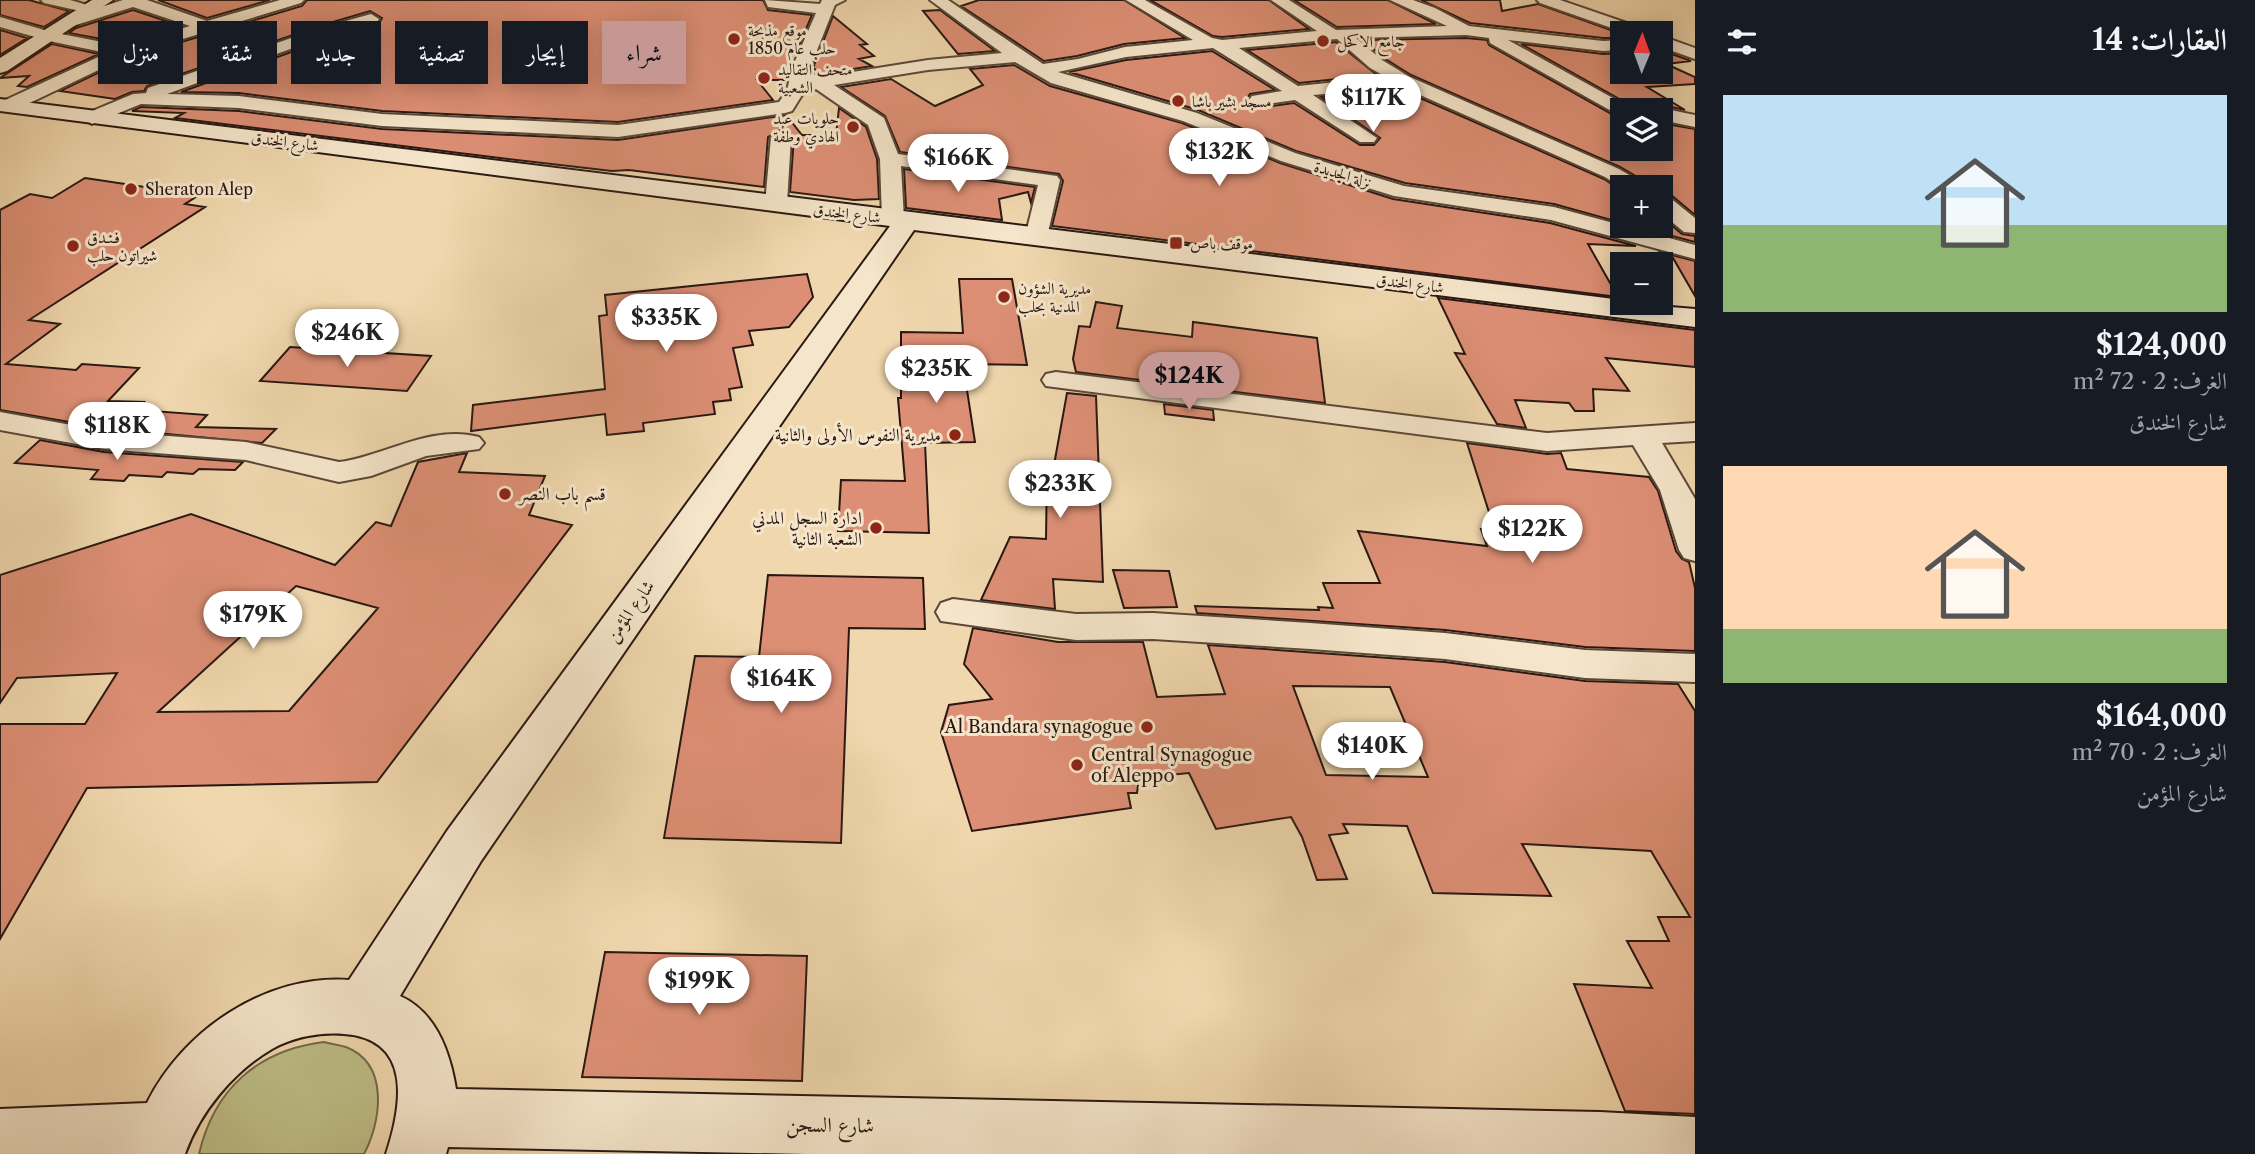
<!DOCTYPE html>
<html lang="ar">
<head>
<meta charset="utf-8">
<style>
  :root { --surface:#171b24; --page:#242831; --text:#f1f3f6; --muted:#9ea1a6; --accent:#c59692 }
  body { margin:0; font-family:"Libre Caslon Text",Amiri,serif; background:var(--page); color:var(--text); direction:rtl; height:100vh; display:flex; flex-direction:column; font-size:26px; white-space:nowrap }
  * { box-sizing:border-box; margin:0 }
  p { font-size:23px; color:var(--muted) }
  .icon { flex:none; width:38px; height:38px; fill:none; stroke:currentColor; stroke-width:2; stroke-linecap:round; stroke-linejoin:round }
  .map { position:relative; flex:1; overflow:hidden; direction:ltr }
  .details { display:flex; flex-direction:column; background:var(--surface); width:560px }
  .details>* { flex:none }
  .hud { position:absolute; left:21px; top:21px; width:665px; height:63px; direction:rtl; display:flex; gap:14px }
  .needle { width:46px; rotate:1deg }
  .buttons { position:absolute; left:1610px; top:21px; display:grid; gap:14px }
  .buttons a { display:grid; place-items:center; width:63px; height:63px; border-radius:0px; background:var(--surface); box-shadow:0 4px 18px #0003; font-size:35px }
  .price { position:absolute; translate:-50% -60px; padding:0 16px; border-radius:24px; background:#fff; color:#222; font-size:23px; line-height:46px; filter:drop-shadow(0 2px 4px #0008) }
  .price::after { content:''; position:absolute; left:50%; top:42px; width:21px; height:16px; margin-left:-10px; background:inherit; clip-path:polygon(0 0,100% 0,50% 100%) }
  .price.active { background:var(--accent); color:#111 }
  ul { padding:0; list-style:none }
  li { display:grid; align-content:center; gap:14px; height:371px; padding:0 28px }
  li span { display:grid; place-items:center; height:217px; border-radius:0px; color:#555 }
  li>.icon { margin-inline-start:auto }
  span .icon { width:126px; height:126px; fill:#fffc; stroke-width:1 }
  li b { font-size:30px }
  h2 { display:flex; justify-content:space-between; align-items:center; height:84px; padding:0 28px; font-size:30px }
  .pill { padding:0 24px; border-radius:0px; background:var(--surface); box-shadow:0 4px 18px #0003; font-size:24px; line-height:63px }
  .pill.active { background:var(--accent); color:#111 }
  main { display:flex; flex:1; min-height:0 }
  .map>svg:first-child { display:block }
  .green { fill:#bebd86; stroke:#746a4c; stroke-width:2 }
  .building { fill:#dd8f75; stroke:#291812; stroke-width:2; fill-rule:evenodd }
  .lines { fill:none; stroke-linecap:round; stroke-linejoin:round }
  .street-casing { stroke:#5b4839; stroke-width:4 }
  .secondary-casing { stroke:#291812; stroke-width:4 }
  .street { fill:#f5e5ca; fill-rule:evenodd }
  .secondary { fill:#f5e5ca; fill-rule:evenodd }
  .poi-dot { fill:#8f2418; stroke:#f5e5ca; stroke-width:2.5 }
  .labels { text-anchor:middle; stroke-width:6; stroke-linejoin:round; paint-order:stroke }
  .far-poi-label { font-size:16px; fill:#291812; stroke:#f5e5ca; text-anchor:start }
  .far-street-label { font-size:16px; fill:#291812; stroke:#f5e5ca }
  .poi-label { font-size:18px; fill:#291812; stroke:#f5e5ca; text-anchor:end }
  .street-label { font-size:18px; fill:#291812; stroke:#f5e5ca }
  .near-street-label { font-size:21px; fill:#291812; stroke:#f5e5ca }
</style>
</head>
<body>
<main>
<section class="details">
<h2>العقارات: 14<svg class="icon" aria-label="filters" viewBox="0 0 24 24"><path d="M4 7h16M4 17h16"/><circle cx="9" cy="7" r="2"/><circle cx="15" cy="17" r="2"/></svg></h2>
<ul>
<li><span style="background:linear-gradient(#bfe0f5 60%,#8fb573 0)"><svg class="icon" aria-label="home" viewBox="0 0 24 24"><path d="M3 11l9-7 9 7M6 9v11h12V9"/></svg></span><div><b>$124,000</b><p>الغرف: 2 · 72 m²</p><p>شارع الخندق</p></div></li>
<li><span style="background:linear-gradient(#ffd9b3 75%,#8fb573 0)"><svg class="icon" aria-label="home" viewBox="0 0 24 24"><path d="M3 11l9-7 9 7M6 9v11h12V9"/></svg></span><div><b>$164,000</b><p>الغرف: 2 · 70 m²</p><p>شارع المؤمن</p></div></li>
</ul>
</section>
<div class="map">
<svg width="1695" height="1154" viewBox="0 0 1695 1154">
  <rect width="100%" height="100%" fill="#f0d7ad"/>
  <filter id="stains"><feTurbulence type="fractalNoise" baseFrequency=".00286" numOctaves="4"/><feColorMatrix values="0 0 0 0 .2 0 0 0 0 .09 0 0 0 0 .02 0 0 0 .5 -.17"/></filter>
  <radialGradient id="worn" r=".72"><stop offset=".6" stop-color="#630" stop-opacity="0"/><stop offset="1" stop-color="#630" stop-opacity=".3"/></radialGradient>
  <!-- green -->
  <path class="green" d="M324,1042C331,1044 339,1045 346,1047C390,1064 381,1122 364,1154H199C214,1089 258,1050 324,1042Z"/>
  <!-- building -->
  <path class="building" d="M0,0H29L69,11L44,27L0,15Z
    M158,0H270L207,18Z
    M307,0H763L768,10L812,15L795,55L792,53L787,80H757L773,100L618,122L382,111L239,93L181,92L330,38L378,25L382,18L370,11L316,27L147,86L144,91L132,92L115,99L60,91L131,57L302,6Z
    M979,0H1124L1185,38L1124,44L1077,56L1044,61L961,6Z
    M1150,0H1269L1309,29L1222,37L1213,36Z
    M1294,0H1388L1436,24L1337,27Z
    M1421,0H1500L1502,11L1538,4L1622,34V38H1603L1470,23Z
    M133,10L181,26L123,43L69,33L76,28Z
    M940,10L995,51L958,54L923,11Z
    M833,16L867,44L860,45L874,56L859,59L872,66L822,74L813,68Z
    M0,30L27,38L0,55Z
    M1466,38L1487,40L1489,45L1622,120V149H1661V123L1695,129V215L1671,195L1661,194V187H1649L1644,181L1620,167L1411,75L1384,58L1363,40Z
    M1336,42L1377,75L1299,83L1247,50Z
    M52,44L99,54L27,87L18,86L29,76L0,78Z
    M1521,44L1603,54L1622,53V72H1661V50L1691,61L1666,64L1695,77V84L1647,87L1685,110L1662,105L1651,110H1634L1630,105Z
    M1212,51L1275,90L1250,94L1246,100L1250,106L1258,108L1294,103L1360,145H1374L1380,138L1321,97L1402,90L1604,179L1622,191V223L1554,204L1405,183L1296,151L1198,110L1069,72L1126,60Z
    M1014,65L1050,86L1182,123L1280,163L1393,199L1550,223L1636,246L1588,244L1618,297L1052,226L1063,181L1059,174L900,152L885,116L841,87L891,79L935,106L983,85L970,69Z
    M141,107L239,111L382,129L618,140L786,115L802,135H836L839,108L866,127L877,159L879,199L854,200L790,192L794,137L782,129L768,137L764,187L629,170L612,171L508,159L175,118L184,113L132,111Z
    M904,169L1035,187L1031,203L1028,192L999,199L1002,220L906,208Z
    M85,178L199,195L185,204L205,207L29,320L60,324L6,364L76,370L82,364L139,368L108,401L144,402L138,410L207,415L196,427L276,429L262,443L104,428L0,410V210L30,194L52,198Z
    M1661,216L1682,234L1695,236V242L1634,226H1661Z
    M1660,252L1695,261V296L1673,258L1665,257Z
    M807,274L813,297L789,327L749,331L753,345L733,348L742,387L729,389L731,400L713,402L715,414L643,423L644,431L607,435L605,414L471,431L473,405L605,389L599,316L607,315L605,295Z
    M959,279H1012L1027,365L963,364L975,442L925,443L929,533L838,531L841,480L905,481L898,398H901V332L963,333Z
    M1438,298L1695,330V367L1606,358L1629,391L1593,389L1594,411H1575L1569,403L1515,400L1526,428L1497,424L1455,353L1465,354Z
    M1096,302L1122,306L1117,328L1192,337L1193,322L1317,338L1325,403L1076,372L1073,359L1079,326L1090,327Z
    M290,347L431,356L407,391L260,381Z
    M1067,393L1096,396L1103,582L1053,579L1055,609L981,600L1010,537L1046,539L1047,466L1054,465Z
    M1164,404L1213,410L1214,420L1165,414Z
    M40,440L104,452L243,462L235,470L199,469L193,474L167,472L162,477L129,475L124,481L91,479L98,470L15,463Z
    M1467,443L1547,454L1561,453L1567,469L1649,477L1658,491L1676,551L1682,559L1689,562L1695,588V651L1585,647L1445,630L1197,613L1195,606L1319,610L1318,607L1333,608L1323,583H1380L1358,531L1487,546L1481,529L1495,531Z
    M467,453L459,472L545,476L529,515L572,525L377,782L87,788L0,939V724H85L117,673L17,678L0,703V575L191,514L335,565L376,522L391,526L418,462ZM296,586L378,608L289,711L158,712Z
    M1113,570L1169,571L1177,607L1124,608Z
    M768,575L923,578L925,629L849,628L841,843L664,838L695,656L759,657Z
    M973,628L1058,642H1143L1157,697L1225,694L1208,645L1445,662L1585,681L1678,684L1695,711V1114L1625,1111L1574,984L1652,988L1627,941H1669L1658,917H1690L1651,851L1522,844L1551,896L1433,893L1407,826L1343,824L1348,833L1329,835L1347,879L1317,880L1302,837L1291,817L1216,829L1189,773L1139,778L1137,793H1128L1131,808L972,831L941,732L949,705L992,699L964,664ZM1293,686L1390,687L1428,777L1326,775Z
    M605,952L807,956L802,1081L582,1077Z"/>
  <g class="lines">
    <defs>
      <path id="street" d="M41,0H70L98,8L123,0H147L207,21L280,0H304L301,3L130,55L15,110H1V102L107,53L49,41L0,27V17L51,32L123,46L190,26L133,7L73,26L67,24L65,21L67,18L85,12L44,3Z
        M765,0L820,4L822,0H845L835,5L810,68L809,73L821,77L928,60L1002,53L930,0H948L1043,64L1078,59L1125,47L1193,40L1126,0H1145L1212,38L1222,40L1317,31L1271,0H1289L1336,30L1447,26L1390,0H1413L1435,8L1469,26L1603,41L1622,40V50L1603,51L1508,40L1629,107L1631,110H1622V117L1490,43L1489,38L1466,35L1356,38L1382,60L1410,77L1619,169L1643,183L1646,187L1622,188L1605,177L1402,87L1313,95L1377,138L1374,142H1360L1295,100L1258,105L1252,104L1249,100L1252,96L1282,91L1213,48L1126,57L1058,72L1197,113L1295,153L1404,186L1554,207L1695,245V259L1551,220L1394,196L1281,161L1183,121L1051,83L1015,62L928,70L834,85L884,118L898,154L1057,176L1060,180L1047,237L1044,242H1028L1025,237L1038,185L901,166L904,219L901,224H885L882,219L880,159L868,125L816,89L802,95L792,111L785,113L618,137L382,126L239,108L141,104L92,124L83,118L85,114L133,94L146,93L148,88L317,29L371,14L379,19L377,22L329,35L167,94L239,96L382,114L618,125L779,102L787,91L792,68L816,13L768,7ZM1337,39L1370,68L1386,77L1298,86L1239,48Z
        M1537,0H1560L1647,30L1649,33H1626L1540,3Z
        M1661,36L1695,48V59L1661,47Z
        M1661,108L1695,115V127L1661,120V110H1654Z
        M781,131L791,137L787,204L784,209H768L765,204L771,137Z
        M1661,196L1669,197L1695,218V233L1684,232L1661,213Z
        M1056,372L1547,433L1695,423V441L1662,443L1695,499V561L1684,558L1679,550L1660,490L1633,445L1547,451L1046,386L1042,380L1046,374Z
        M0,412L104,431L246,442L339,462C385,456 431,424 479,437L484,443L479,449L426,456L371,476L339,482L246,460L104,449L0,430Z
        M953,599L1076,614L1153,613L1310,623L1445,633L1585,650L1695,654V682L1585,678L1445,659L1310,649L1153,639L1076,640L941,621L936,612L941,603Z"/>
      <path id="secondary" d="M92,0H113L7,71L0,73V58Z
        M0,99L1622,300V303L1695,309V327L914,230L481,861L400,996C436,1012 450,1052 456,1089L1600,1112L1695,1117V1154H807L448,1147L446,1154H386C402,1105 413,1039 344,1034C320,1032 293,1037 272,1049C233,1072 200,1112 185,1154H0V1109L147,1103C183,1030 266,974 349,980L447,831L890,226L0,111Z"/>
    </defs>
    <!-- street casing -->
    <use href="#street" class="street-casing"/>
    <!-- secondary casing -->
    <use href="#secondary" class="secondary-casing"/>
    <!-- street -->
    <use href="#street" class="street"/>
    <!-- secondary -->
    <use href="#secondary" class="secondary"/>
  </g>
  <!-- markers -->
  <g class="poi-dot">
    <circle cx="734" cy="39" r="7"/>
    <circle cx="1323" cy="41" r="7"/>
    <circle cx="764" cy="78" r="7"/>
    <circle cx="1178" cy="101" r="7"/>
    <circle cx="853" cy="127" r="7"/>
    <circle cx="131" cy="189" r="7"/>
    <rect x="1169" y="236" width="14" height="14" rx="3.5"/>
    <circle cx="73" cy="246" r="7"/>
    <circle cx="1004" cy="297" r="7"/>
    <circle cx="955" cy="435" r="7"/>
    <circle cx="505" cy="494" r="7"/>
    <circle cx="876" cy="528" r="7"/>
    <circle cx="1147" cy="727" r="7"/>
    <circle cx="1077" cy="765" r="7"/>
  </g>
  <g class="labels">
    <!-- far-poi labels -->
    <g class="far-poi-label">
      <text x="748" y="36">موقع مذبحة<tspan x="748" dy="18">حلب عام 1850</tspan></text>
      <text x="1337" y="47">جامع الاكحل</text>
      <text x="778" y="75">متحف التقاليد<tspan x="778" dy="18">الشعبية</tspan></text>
      <text x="1192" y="107">مسجد بشير باشا</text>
      <text x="839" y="124" text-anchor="end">حلويات عبد<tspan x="839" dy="18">الهادي وطفة</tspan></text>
      <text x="145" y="195">Sheraton Alep</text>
      <text x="87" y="243">فـنـدق<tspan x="87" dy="18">شيراتون حلب</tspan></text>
      <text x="1190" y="249">موقف باص</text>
      <text x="1018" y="294">مديرية الشؤون<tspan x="1018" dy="18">المدنية بحلب</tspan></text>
    </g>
    <!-- far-street labels -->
    <g class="far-street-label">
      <text transform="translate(285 141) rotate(7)" y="6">شارع الخندق</text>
      <text transform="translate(1343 174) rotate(17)" y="6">نزلة الجديدة</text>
      <text transform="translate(847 213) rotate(7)" y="6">شارع الخندق</text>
      <text transform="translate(1410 283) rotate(7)" y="6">شارع الخندق</text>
    </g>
    <!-- poi labels -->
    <g class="poi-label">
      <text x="941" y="441">مديرية النفوس الأولى والثانية</text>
      <text x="519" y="500" text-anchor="start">قسم باب النصر</text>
      <text x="862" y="524">ادارة السجل المدني<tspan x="862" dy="21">الشعبة الثانية</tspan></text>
      <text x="1133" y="733">Al Bandara synagogue</text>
      <text x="1091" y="761" text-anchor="start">Central Synagogue<tspan x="1091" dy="21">of Aleppo</tspan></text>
    </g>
    <!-- street labels -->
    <g class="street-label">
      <text transform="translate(630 611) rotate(-55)" y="6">شارع المؤمن</text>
    </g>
    <!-- near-street labels -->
    <g class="near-street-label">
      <text transform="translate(830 1125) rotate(1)" y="7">شارع السجن</text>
    </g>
  </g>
  <rect width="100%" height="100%" filter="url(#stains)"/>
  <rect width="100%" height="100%" fill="url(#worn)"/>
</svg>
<div class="buttons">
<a><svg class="needle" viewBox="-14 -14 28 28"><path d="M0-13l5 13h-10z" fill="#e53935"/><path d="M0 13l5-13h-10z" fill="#9ea1a6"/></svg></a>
<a><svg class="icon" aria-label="layers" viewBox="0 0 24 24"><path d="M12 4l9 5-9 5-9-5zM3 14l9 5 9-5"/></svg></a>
<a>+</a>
<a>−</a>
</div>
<b class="price" style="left:1373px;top:134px">$117K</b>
<b class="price" style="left:1219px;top:188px">$132K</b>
<b class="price" style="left:958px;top:194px">$166K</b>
<b class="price" style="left:666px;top:354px">$335K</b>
<b class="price" style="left:347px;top:369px">$246K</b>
<b class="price" style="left:936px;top:405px">$235K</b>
<b class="price active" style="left:1189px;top:412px">$124K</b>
<b class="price" style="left:117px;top:462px">$118K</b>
<b class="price" style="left:1060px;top:520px">$233K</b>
<b class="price" style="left:1532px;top:565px">$122K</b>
<b class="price" style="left:253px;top:651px">$179K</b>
<b class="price" style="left:781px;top:715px">$164K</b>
<b class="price" style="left:1372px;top:782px">$140K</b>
<b class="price" style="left:699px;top:1017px">$199K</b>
<div class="hud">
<a class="pill active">شراء</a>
<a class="pill">إيجار</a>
<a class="pill">تصفية</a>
<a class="pill">جديد</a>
<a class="pill">شقة</a>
<a class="pill">منزل</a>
</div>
</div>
</main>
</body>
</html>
